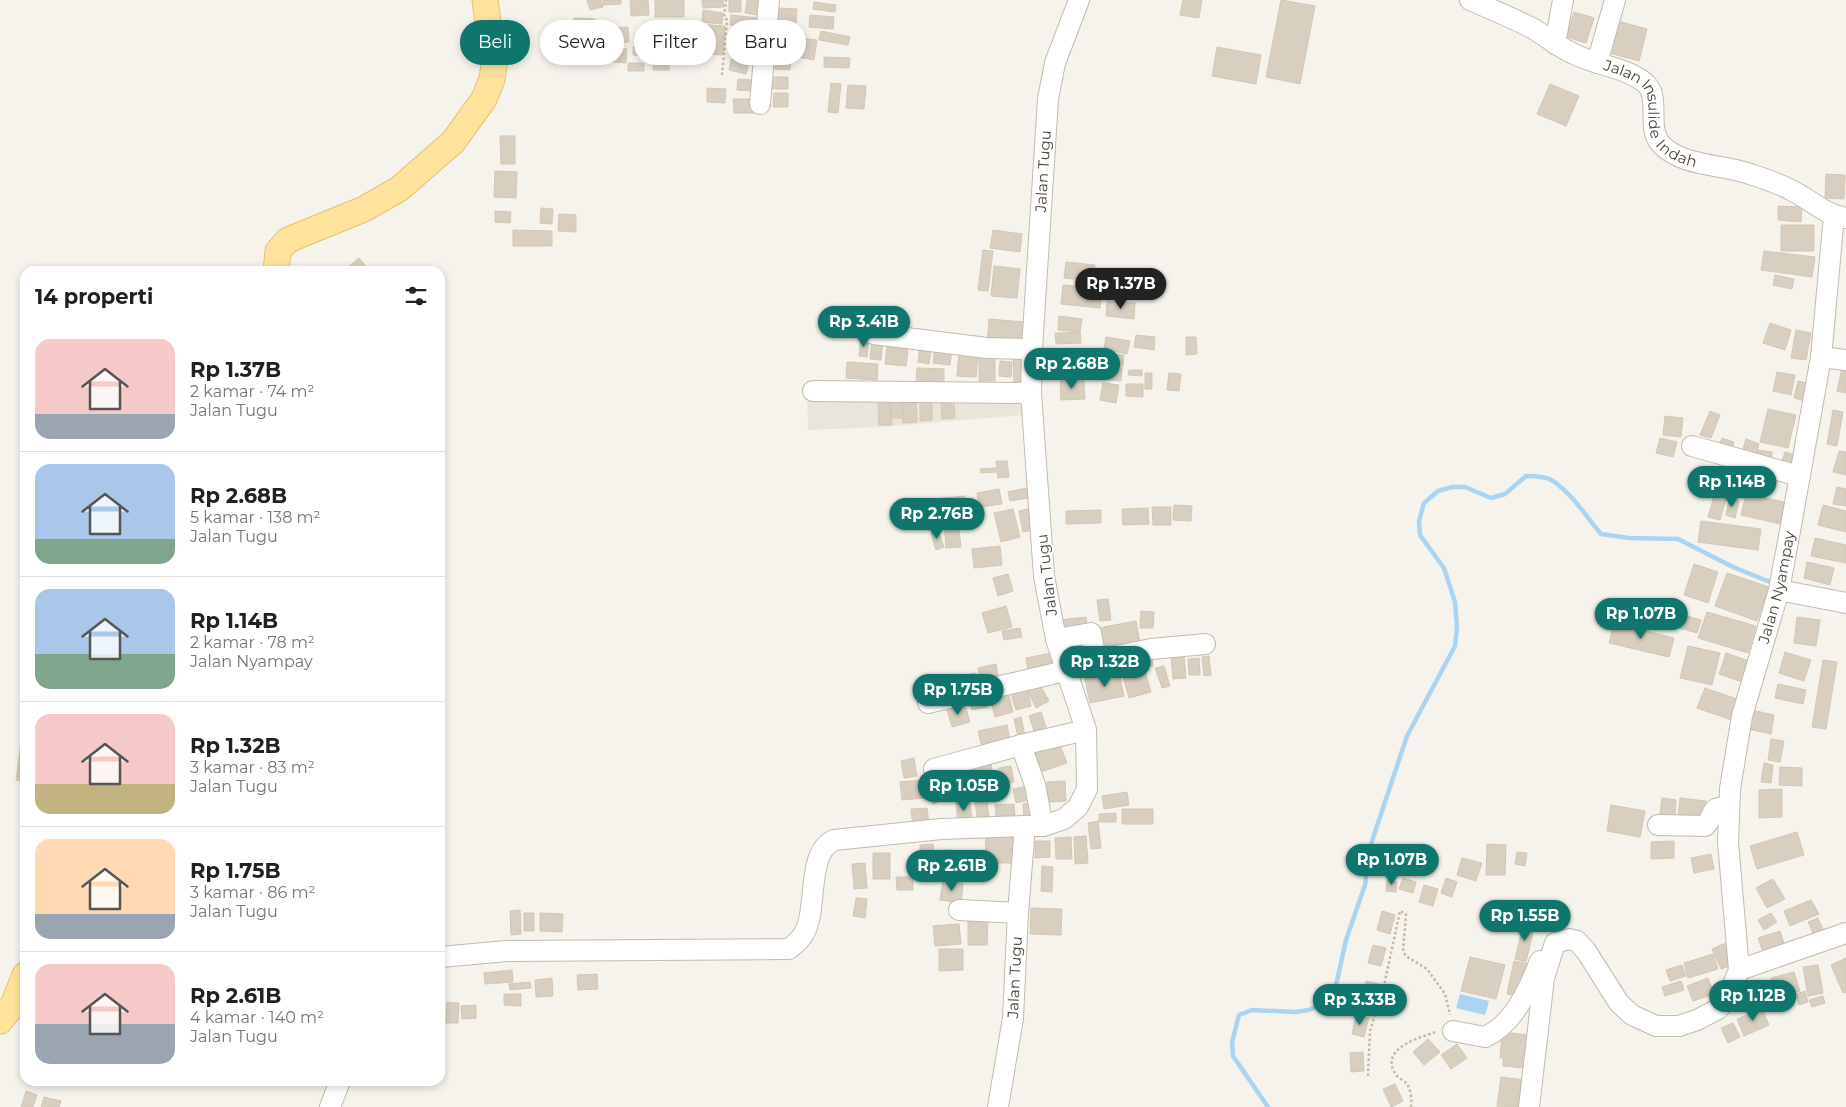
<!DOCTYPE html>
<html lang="id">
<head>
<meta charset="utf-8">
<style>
  :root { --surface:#fff; --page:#f2f2f2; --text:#202124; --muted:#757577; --line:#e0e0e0; --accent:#0f766e }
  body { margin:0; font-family:Montserrat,sans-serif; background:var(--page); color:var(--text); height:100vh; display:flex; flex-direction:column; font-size:19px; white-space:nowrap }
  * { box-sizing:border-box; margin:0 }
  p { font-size:16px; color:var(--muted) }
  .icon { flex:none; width:28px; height:28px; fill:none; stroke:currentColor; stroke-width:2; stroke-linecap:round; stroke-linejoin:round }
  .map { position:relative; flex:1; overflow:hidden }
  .panel { position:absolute; left:20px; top:266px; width:425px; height:820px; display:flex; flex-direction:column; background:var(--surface); border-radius:15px; box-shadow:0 2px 8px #0003 }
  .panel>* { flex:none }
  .hud { position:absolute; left:460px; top:20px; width:475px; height:45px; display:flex; gap:10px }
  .price { position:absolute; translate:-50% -42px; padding:0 11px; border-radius:18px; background:var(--accent); color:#fff; font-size:16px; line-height:32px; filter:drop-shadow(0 1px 2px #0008) }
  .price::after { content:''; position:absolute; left:50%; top:30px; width:15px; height:11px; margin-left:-8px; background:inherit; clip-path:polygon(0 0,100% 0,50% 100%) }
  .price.on { background:#222; color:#fff }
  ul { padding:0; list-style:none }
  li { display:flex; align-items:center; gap:15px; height:125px; padding:0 15px }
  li+li { border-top:1px solid var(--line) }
  li span { display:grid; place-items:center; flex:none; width:140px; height:100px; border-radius:15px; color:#555 }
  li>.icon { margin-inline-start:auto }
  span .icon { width:60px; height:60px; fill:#fffc; stroke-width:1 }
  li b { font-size:21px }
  h2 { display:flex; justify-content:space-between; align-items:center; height:60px; padding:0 15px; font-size:21px }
  .chip { padding:0 18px; border-radius:22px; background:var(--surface); box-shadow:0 2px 8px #0003; font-size:18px; line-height:45px }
  .chip.on { background:var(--accent); color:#fff }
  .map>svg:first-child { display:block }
  .residential { fill:#eae5da }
  .water { fill:#a9d4f2 }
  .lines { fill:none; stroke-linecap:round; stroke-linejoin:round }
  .stream { stroke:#a9d4f2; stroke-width:4.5 }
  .building { fill:#d8cfc1; stroke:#d3c7b4 }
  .minor-casing { stroke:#c2bbae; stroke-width:22 }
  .major-casing { stroke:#e6c16a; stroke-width:27 }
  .path { stroke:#c4b79f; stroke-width:2.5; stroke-dasharray:2.5 2.5; stroke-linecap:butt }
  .minor { stroke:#fff; stroke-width:20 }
  .major { stroke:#ffe39c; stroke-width:25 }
  .labels { text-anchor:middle; stroke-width:4; stroke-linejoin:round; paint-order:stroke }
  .street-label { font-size:15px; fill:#4b4439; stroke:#fff }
</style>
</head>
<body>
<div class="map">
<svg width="1846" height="1107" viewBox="0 0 1846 1107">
  <rect width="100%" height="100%" fill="#f6f3ec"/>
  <!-- residential -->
  <path class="residential" d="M807,383L1023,386L1024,415L880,427L808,430Z"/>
  <!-- water -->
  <path class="water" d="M1460,994L1489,1001L1485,1015L1456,1008Z"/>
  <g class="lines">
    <!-- stream -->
    <path class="stream" d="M1268,1107L1233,1056L1232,1042L1239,1015L1252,1010L1295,1012L1309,1010L1322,1004L1332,994L1337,981L1346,940L1365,885L1371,844L1407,736L1455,646L1457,627L1455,602L1444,568L1420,535L1419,521L1424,503L1438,491L1452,487H1465L1491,498L1505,494L1526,476C1534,476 1546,476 1553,481C1572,494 1586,516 1601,534L1629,538L1678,539L1733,567L1770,582"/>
  </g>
  <!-- building -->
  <path class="building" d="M587,0H601L603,7L590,10Z
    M603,0H621V4L603,5Z
    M648,0L649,15L631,16L630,1Z
    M655,0H684V17H655Z
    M702,0H723L724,7L703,8Z
    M729,0H741V12H729Z
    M747,0H767L765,16L745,13Z
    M1183,0H1202L1199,18L1180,15Z
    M1281,0L1315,6L1300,84L1266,77Z
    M814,2L836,5L835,12L813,9Z
    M779,8L797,9L796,23L778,22Z
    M703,10L723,13L722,24L702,22Z
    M1574,12L1594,18L1586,43L1566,37Z
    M731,15L767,19L765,30L730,25Z
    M810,15L834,17L833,29L809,27Z
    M574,18L595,19L592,55L571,54Z
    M1614,20L1647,29L1639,61L1606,52Z
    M706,25L725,26L723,55L704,54Z
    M628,27L629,42L607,44L606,28Z
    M657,31L666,32L664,52L655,51Z
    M776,31L799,33L797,55L775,53Z
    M821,31L850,37L848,45L819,40Z
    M730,34L742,35L741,51L729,50Z
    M746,34L761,35L760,58H745Z
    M669,37L676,38L675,48H668Z
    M800,38L817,40L814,60L798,57Z
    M605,47L627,49L626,63L604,61Z
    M633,47L645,48V56L633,55Z
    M1217,47L1261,55L1256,84L1212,76Z
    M824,57L850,58L849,68L824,67Z
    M731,59L749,63L746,74L729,70Z
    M776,59L791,60L790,70L775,69Z
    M653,61H670L669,70H653Z
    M628,63H644V71H628Z
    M772,77H788V89H772Z
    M738,79L752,80V91L737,90Z
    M831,83L841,84L838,113L828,112Z
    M1550,84L1579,96L1566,126L1537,114Z
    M848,85L866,86L864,109L846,108Z
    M707,88L726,89L725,103L707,102Z
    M774,93H788V107H773Z
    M733,99H756L757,113H734Z
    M500,136H515V164H501Z
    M495,171L517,172L516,198L494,197Z
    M1826,174L1845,175L1844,199L1825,198Z
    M1778,206L1802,207L1801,222L1778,220Z
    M541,208L553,209L552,224L540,223Z
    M495,211L511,212L510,223L495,222Z
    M559,214L576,215V232L558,231Z
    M1781,225H1814V251H1781Z
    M513,230L552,231V246H513Z
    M993,230L1022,234L1020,252L990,248Z
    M983,250L993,251L988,291L978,290Z
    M1764,251L1815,257L1812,277L1761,270Z
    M359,258L370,271H343Z
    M1066,262L1095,265L1093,281L1064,278Z
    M994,266L1020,269L1017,298L991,296Z
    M1775,275L1794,279L1792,289L1773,285Z
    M1108,279L1135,281L1134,295L1107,293Z
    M1063,285L1102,289L1100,308L1061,304Z
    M1107,301L1135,303L1134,319L1106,316Z
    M1059,316L1082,319L1080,332L1058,330Z
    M989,319L1024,322L1022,347L987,345Z
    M1770,323L1791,330L1785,350L1763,343Z
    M1796,330L1811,333L1806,360L1791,358Z
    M1080,332L1081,343L1056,344L1055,333Z
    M1136,335L1155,337L1154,350L1134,347Z
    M1106,337L1130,341L1127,354L1104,349Z
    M1186,337H1196L1197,354L1186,355Z
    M872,338L883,339L881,360L870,359Z
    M861,339L869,340L867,357L859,356Z
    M920,343L932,344L929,364L918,362Z
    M935,346L952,348L950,365L933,363Z
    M887,347L908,349L906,366L885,364Z
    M1026,350L1027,384H1014L1013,351Z
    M1048,350L1061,353L1058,368L1044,365Z
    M959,351L978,353L976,377L957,376Z
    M979,351H995V381H979Z
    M1087,351L1098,353L1095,373L1084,371Z
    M1104,353L1124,355L1123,366L1103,364Z
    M1062,357H1077V372L1062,373Z
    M1000,361L1012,362L1011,377L999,376Z
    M847,362L878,364L877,380L846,378Z
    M1103,365L1122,368L1121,381L1102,379Z
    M917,368L944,369V383L916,382Z
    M1842,368L1846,369V393L1837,391Z
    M1129,370H1142V376L1128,375Z
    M1777,372L1795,375L1791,395L1773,391Z
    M1145,373H1152V389H1145Z
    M1169,373L1181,374L1179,391L1167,390Z
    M1060,381H1084L1085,399L1061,400Z
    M1798,381L1813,385L1808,402L1794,398Z
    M1103,383L1119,385L1116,403L1100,400Z
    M1126,384H1143V397L1126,396Z
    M941,401H954L955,418L942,419Z
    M902,402H916L917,422L903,423Z
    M902,402L903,418H891L890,403Z
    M920,402H932V420L920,421Z
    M878,403H890L892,425H879Z
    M1768,409L1796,415L1788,448L1760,442Z
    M1833,410L1843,412L1837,446L1827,444Z
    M1710,411L1720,415L1711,438L1700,435Z
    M1665,416L1683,418L1681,437L1663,435Z
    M1660,438L1677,442L1673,457L1656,453Z
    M1722,438L1734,442L1730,454L1717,450Z
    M1746,439L1759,444L1755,457L1742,453Z
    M1757,450L1772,452L1771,462L1756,460Z
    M1839,451L1846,452V475L1833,472Z
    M1785,452L1795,455L1790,471L1780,468Z
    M996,461H1007L1009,477L998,478Z
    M996,468V472L981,473L980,469Z
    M1837,487L1846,489V506L1833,504Z
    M1026,488L1028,498L1010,501L1008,492Z
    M999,489L1002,504L979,507L977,493Z
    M1715,493L1727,496L1720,520L1708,517Z
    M1746,494L1784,502L1780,524L1741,515Z
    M965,496L967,516L934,518L932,499Z
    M1729,499L1739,501L1735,518L1726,515Z
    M1174,505L1192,506L1191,521L1173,520Z
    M1823,505L1846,511V532L1818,525Z
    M1152,507H1171V525H1153Z
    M1148,508L1149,524L1123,525L1122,509Z
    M1013,509L1020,537L1001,542L994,513Z
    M1028,509L1033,530L1023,532L1019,511Z
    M1101,510V523L1066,524V511Z
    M958,520L961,547L946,548L944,521Z
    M1701,521L1761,529L1758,550L1698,542Z
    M938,531L944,547L936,550L931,533Z
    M1815,538L1846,545V563L1811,556Z
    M1000,546L1002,565L974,568L972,549Z
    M1807,562L1834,568L1830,585L1804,578Z
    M1694,564L1718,572L1708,603L1684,595Z
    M1727,573L1769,587L1757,621L1715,606Z
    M1008,574L1013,591L998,596L993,578Z
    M1108,599L1111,620L1100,621L1097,600Z
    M1006,606L1012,627L988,633L982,613Z
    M1141,611L1154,612L1153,628H1140Z
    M1707,612L1756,626L1748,653L1698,638Z
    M1676,613L1701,620L1697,633L1672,626Z
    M1086,617L1088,632L1061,636L1058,620Z
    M1797,617L1820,620L1816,646L1794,643Z
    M1136,621L1141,648L1099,656L1093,629Z
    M1614,623L1674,638L1669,657L1609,643Z
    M1020,628L1022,637L1004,640L1002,631Z
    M1688,646L1720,653L1712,685L1680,678Z
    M1785,652L1811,660L1804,681L1779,673Z
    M1052,653L1055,671L1029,676L1026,658Z
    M1726,653L1755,663L1748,684L1719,674Z
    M1151,655L1153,666L1143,668L1141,658Z
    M1184,656L1186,678L1173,679L1171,657Z
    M1209,656L1211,675L1204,676L1202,657Z
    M1199,658L1200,675H1189L1188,659Z
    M1823,660L1837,662L1826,729L1812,727Z
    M996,664L998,676L980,680L978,668Z
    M1164,666L1170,686L1162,688L1155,668Z
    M1145,671L1151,692L1129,698L1123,677Z
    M1119,672L1124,696L1090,703L1085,679Z
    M975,673L979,689L966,692L962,676Z
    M957,674L960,691L953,692L951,675Z
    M1039,683L1049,701L1036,708L1027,690Z
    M1778,684L1806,690L1803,704L1775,698Z
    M1705,688L1740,700L1734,721L1697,708Z
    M1027,690L1031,706L1016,710L1011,694Z
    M1008,692L1013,712L995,717L990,696Z
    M985,698L987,707L972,710L970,701Z
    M965,705L970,722L952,727L947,710Z
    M1752,710L1774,715L1771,734L1748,729Z
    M1041,712L1048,733L1036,737L1029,716Z
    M1021,717L1026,740L1019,741L1014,719Z
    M1007,725L1011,746L983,752L978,731Z
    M22,737H25V782L16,780Z
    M1771,739L1784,741L1780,762L1768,760Z
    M1060,745L1067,763L1041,772L1034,754Z
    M914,758L917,776L904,778L901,761Z
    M991,762L994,790L973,793L969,765Z
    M1764,763L1773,765L1771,783L1761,782Z
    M1011,766L1014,782L1003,784L999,768Z
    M1780,767L1802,768V786L1779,785Z
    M924,780L926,798L902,800L900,782Z
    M1065,781L1066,801L1048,802L1047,782Z
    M933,785L938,802L933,804L927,786Z
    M1032,785L1035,799L1016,803L1013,789Z
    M1782,789V817L1759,818V790Z
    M1127,792L1129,805L1104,809L1102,796Z
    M1662,798L1676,800L1675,816L1660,814Z
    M1680,798L1706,801L1704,820L1678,817Z
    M970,799L972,823L958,824L956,801Z
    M987,801L990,825L979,827L975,803Z
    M1038,802L1040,818L1024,820L1023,804Z
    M1014,804L1015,815L996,816L995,805Z
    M1611,805L1645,811L1640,837L1607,831Z
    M927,808L929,824L913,826L911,809Z
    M1122,809H1153V824H1122Z
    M1116,813V822H1099V814Z
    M1098,821L1101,848L1091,849L1088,823Z
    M1797,832L1804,855L1757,869L1750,846Z
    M986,834H1017V863H985Z
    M1086,836L1088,863L1075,864L1074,837Z
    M1071,837L1072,859H1056L1055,838Z
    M1035,841H1050V857L1035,858Z
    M1674,841V858L1651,859V842Z
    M933,844L934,855L920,856V845Z
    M1487,844L1506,845L1505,875H1486Z
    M942,850H952V876H942Z
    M1517,852L1527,853L1525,866L1515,864Z
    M873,853H890V879H873Z
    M1711,854L1714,869L1694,873L1691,858Z
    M1462,858L1482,863L1476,881L1457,875Z
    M865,863L867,888L854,889L852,864Z
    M1042,866L1053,867L1052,892L1041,891Z
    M896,877H913V890H897Z
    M1403,878L1416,882L1413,893L1399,889Z
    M1446,878L1457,882L1452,897L1441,893Z
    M1773,879L1785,899L1767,908L1756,888Z
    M943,881L963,884L961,903L940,900Z
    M1387,881L1397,882L1396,892L1386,891Z
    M1424,885L1438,889L1433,906L1419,902Z
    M856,898L867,899L865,918L853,916Z
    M1811,900L1819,914L1790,926L1784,911Z
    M1495,901L1509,903L1507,920L1493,918Z
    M1031,908L1062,909L1061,935L1030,934Z
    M520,910L521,934L511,935L510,911Z
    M1382,911L1395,915L1390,934L1377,930Z
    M524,913H534V931H524Z
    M540,913L563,914L562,932L540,931Z
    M1771,913L1777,922L1764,930L1758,920Z
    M968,918L988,919L987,945H968Z
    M1818,918L1825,934L1815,938L1808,922Z
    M1524,922L1535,924L1526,962L1515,959Z
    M959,924L961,944L935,946L933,926Z
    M1780,931L1785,947L1764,955L1758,938Z
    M1726,943L1735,964L1721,969L1712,949Z
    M1373,945L1386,948L1381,966L1368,963Z
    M939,949H963V970L939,971Z
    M1713,954L1718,969L1688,978L1684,963Z
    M1470,957L1505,965L1496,999L1461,991Z
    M1846,958V992L1843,993L1831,965Z
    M1514,961L1528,964L1521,997L1507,994Z
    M1682,965L1686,976L1670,981L1666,970Z
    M1818,965L1823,993L1808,996L1803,967Z
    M512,970L513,982L485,984L484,973Z
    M1794,972L1800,991L1776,998L1771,978Z
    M597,974L598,989L578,990L577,975Z
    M552,978L553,996L536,997L535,980Z
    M1708,978L1714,994L1693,1001L1687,986Z
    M1366,981L1379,984L1373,1003L1361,1000Z
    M1681,981L1684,990L1665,996L1662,987Z
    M530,982L531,988L510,990L509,984Z
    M1805,991L1808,1002L1799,1005L1796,994Z
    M504,994H521V1006L504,1005Z
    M1823,996L1825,1003L1812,1007L1809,1000Z
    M447,1002L459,1003L458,1023H446Z
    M476,1005V1018L462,1019L461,1006Z
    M1762,1009L1769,1025L1744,1036L1737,1019Z
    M1356,1015L1369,1018L1364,1037L1352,1034Z
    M1733,1023L1740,1037L1728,1043L1721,1028Z
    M1502,1032L1528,1035L1525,1068L1503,1066V1058H1500Z
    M1428,1039L1440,1052L1424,1065L1413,1052Z
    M1457,1044L1467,1058L1451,1069L1441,1055Z
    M1363,1052L1364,1071L1351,1072L1350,1053Z
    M1501,1077L1525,1080L1521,1107H1497Z
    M1395,1084L1403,1101L1391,1107L1383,1089Z
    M26,1091L37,1095L33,1107H21Z
    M44,1097L61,1101L59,1107H41Z"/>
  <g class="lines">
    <defs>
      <g id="minor">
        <path id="s1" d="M1470,0C1491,9 1512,18 1532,28C1546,36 1559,48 1574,54C1596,65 1624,67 1644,82C1662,96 1646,126 1660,143C1679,166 1720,164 1747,173C1762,178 1779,183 1793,191C1811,200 1825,215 1846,218"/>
        <path d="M1555,44L1563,0"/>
        <path d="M1597,63L1615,0"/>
        <path d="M760,104L769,0"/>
        <path d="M874,334L987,348L1032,349"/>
        <path d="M1821,357L1846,360"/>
        <path d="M813,391L1031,393"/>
        <path d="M1692,446L1799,476"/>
        <path d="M1779,590L1846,603"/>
        <path d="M1056,639L1091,633L1096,660L1151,649L1205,644"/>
        <path d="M928,703L1065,671"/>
        <path d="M1021,745L1035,785L1043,826"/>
        <path d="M934,769L1021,745L1086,730"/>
        <path d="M1658,825L1705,826C1716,815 1708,805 1729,808"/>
        <path d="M959,910L1018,913"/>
        <path d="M440,957L507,951L789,949C794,945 800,940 803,935C819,911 805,853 834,840L941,829L1025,826"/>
        <path d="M1739,970L1846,933"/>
        <path d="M1453,1031L1485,1037C1514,1024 1529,989 1540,961"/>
        <path d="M330,1107L340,1081"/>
        <path id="s2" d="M998,1107L1013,1018L1018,913L1025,826H1043L1064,819L1078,807L1087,789L1086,730L1056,639L1044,576L1031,393L1032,349L1048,99L1055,63L1079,0"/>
        <path id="s3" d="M1529,1107L1544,978L1555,943L1569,939L1577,941L1586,951L1619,1003L1632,1015L1656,1026H1679L1697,1020L1718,1009L1728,997L1739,970L1728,842L1730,789L1742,716L1779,590L1790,531L1821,357L1834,216"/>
      </g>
      <path id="major" d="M276,271L278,251L288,240L364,209L399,189L453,142L484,99L492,79L494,65L485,0
        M0,1021L13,1005L25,975"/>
    </defs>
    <!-- minor casing -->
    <use href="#minor" class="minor-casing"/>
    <!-- major casing -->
    <use href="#major" class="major-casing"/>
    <!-- path -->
    <path class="path" d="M722,75L727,20L724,17L726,0
      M1368,1076L1370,1031L1385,981L1400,911L1406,914L1403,951L1406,956L1427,969L1445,994L1450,1015
      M1411,1107C1412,1100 1411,1090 1407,1084C1405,1081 1400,1079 1397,1076C1377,1050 1417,1038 1436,1032"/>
    <!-- minor -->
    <use href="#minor" class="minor"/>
    <!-- major -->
    <use href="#major" class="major"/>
  </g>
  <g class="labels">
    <!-- street labels -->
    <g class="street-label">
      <text dy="5" stroke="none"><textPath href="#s1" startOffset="225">Jalan Insulide Indah</textPath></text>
      <text dy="5" stroke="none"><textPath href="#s2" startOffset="986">Jalan Tugu</textPath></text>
      <text transform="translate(1047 575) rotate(-97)" y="5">Jalan Tugu</text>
      <text dy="5" stroke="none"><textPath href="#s3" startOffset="808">Jalan Nyampay</textPath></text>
      <text dy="5" stroke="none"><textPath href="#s2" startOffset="131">Jalan Tugu</textPath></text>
    </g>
  </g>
</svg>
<b class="price on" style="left:1121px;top:310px">Rp 1.37B</b>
<b class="price" style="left:864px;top:348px">Rp 3.41B</b>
<b class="price" style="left:1072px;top:390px">Rp 2.68B</b>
<b class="price" style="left:1732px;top:508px">Rp 1.14B</b>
<b class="price" style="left:937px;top:540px">Rp 2.76B</b>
<b class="price" style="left:1641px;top:640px">Rp 1.07B</b>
<b class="price" style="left:1105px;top:688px">Rp 1.32B</b>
<b class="price" style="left:958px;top:716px">Rp 1.75B</b>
<b class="price" style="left:964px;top:812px">Rp 1.05B</b>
<b class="price" style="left:1392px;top:886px">Rp 1.07B</b>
<b class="price" style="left:952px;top:892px">Rp 2.61B</b>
<b class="price" style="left:1525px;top:942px">Rp 1.55B</b>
<b class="price" style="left:1753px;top:1022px">Rp 1.12B</b>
<b class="price" style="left:1360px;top:1026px">Rp 3.33B</b>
<div class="hud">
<a class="chip on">Beli</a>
<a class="chip">Sewa</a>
<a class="chip">Filter</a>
<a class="chip">Baru</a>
</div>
<section class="panel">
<h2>14 properti<svg class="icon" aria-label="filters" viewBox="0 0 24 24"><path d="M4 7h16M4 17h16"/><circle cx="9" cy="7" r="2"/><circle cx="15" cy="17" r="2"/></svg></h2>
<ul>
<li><span style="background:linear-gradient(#f6c9c9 75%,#9aa5b1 0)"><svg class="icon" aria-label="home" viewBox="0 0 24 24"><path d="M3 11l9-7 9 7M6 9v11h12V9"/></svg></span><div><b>Rp 1.37B</b><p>2 kamar · 74 m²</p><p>Jalan Tugu</p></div></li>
<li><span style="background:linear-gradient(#a9c7e8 75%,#7fa58c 0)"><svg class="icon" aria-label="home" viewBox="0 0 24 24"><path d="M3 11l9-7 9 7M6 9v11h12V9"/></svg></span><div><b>Rp 2.68B</b><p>5 kamar · 138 m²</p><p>Jalan Tugu</p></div></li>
<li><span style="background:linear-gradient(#a9c7e8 65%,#7fa58c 0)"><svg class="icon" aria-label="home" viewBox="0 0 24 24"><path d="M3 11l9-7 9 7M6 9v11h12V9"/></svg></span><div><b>Rp 1.14B</b><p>2 kamar · 78 m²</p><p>Jalan Nyampay</p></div></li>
<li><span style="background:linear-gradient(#f6c9c9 70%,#c2b280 0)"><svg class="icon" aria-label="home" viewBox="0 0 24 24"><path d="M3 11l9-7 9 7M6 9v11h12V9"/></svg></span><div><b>Rp 1.32B</b><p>3 kamar · 83 m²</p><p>Jalan Tugu</p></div></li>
<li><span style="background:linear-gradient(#ffd9b3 75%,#9aa5b1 0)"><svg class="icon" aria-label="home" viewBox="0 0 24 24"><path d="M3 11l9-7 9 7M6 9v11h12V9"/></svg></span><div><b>Rp 1.75B</b><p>3 kamar · 86 m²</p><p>Jalan Tugu</p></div></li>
<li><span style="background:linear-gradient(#f6c9c9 60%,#9aa5b1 0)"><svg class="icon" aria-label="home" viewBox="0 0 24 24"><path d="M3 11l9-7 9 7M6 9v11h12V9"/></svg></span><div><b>Rp 2.61B</b><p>4 kamar · 140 m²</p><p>Jalan Tugu</p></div></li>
</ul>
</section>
</div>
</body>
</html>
